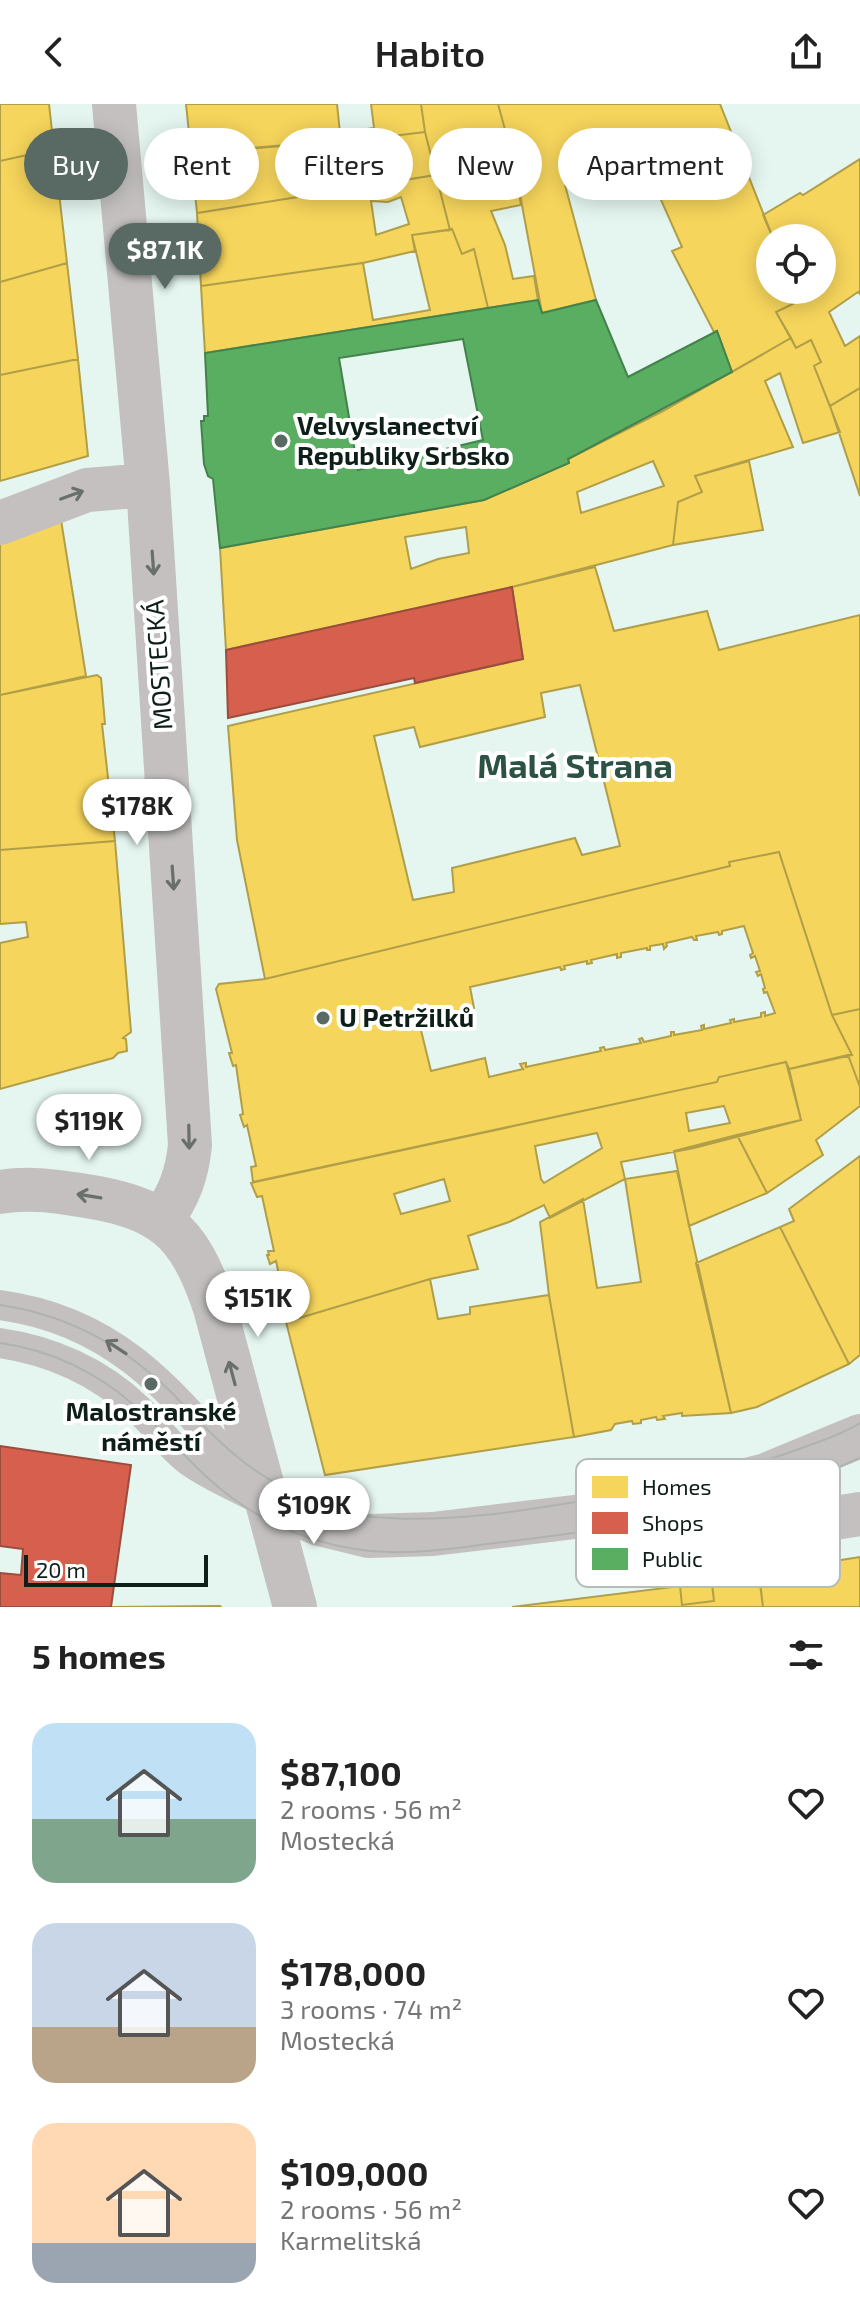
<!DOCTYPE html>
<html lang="en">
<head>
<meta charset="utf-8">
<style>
  :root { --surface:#fff; --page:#f6f6f6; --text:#222; --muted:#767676; --accent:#596a64 }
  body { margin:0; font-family:"Exo 2",sans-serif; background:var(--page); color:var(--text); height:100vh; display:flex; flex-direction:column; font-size:30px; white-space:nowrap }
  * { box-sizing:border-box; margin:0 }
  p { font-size:26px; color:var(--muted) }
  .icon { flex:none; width:44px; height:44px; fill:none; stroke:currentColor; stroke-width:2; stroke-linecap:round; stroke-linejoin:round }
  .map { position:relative; height:1503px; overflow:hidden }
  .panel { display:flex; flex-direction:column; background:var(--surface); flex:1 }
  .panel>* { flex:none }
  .top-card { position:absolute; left:24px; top:24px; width:812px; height:72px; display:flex; gap:16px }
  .buttons { position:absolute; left:756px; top:120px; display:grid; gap:16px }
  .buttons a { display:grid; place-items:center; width:80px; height:80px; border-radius:50%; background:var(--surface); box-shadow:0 4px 20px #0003; font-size:40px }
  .scale { position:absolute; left:24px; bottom:20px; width:184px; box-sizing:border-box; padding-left:8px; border:4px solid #0e1e18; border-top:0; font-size:22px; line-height:28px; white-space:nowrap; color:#0e1e18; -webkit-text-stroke:6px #fff; paint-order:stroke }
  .price { position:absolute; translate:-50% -68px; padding:0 18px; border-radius:28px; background:#fff; color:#222; font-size:26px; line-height:52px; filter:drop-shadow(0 2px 4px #0008) }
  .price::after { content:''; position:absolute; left:50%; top:48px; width:24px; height:18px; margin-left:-12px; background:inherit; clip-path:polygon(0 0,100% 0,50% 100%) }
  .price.active { background:var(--accent); color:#fff }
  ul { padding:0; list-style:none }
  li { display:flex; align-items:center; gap:24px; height:200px; padding:0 32px }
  li span { display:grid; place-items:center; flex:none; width:224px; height:160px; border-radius:24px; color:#555 }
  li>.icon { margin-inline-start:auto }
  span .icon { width:96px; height:96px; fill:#fffc; stroke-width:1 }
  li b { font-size:34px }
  h2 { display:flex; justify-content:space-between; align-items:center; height:96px; padding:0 32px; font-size:34px }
  .pill { padding:0 28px; border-radius:36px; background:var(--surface); box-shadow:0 4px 20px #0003; font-size:28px; line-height:72px }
  .pill.active { background:var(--accent); color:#fff }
  header { display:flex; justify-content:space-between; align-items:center; height:104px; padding:0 32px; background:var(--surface); font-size:36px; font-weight:600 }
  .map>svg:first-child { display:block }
  .homes { fill:#f6d55c; stroke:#b09e48; stroke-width:2; fill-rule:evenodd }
  .shops { fill:#d6604d; stroke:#9a4c3d; stroke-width:2 }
  .public { fill:#5aae61; stroke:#43834b; stroke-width:2; fill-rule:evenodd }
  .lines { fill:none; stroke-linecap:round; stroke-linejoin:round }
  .service { stroke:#c4c0c0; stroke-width:30 }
  .minor { stroke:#c4c0c0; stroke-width:44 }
  .tram { stroke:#afb3af; stroke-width:2 }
  .oneway { stroke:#696f6c }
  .poi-dot { fill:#596a64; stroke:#fff; stroke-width:3 }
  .labels { text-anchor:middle; stroke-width:8; stroke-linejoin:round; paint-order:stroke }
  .poi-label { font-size:26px; font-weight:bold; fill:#0e1e18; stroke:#fff; text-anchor:start }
  .street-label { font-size:26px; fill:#0e1e18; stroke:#fff }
  .district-label { font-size:34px; font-weight:bold; fill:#2c5244; stroke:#fff }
  .key { fill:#fff; stroke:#b7bcba; stroke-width:2 }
  .key-label { font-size:22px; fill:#0e1e18 }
</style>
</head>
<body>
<header><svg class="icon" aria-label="back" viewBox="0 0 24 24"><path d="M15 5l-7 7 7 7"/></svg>Habito<svg class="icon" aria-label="share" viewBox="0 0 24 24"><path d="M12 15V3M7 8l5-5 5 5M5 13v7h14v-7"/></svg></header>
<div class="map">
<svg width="860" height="1503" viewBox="0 0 860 1503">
  <rect width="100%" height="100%" fill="#e5f6f0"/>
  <!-- homes -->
  <path class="homes" d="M0,0H49L54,45L0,57Z
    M186,0H337L340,29H344L345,36L191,49Z
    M371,0H421L425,28L360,36V26L374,24Z
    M421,0H498L514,58L521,101L491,107L505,141L513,175L534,172L538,196L488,204L474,145L462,150L452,125L450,126L425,28Z
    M498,0H720L773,134H770V186H797L801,196L776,208L791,234L732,268L717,227L714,228L672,147L682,143L661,96L672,90L652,48L583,78L582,73L565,81L596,196L542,209L514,58Z
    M425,28L436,71L197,109L191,49L360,36ZM382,37L383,67L322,78V64L338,63L339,40Z
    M54,45L67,159L0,178V57Z
    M860,55V190L858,188L829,208L845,242L860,232V284L830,302L814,262L821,258L811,236L796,244L776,208L801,196L797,186H822V134H773L763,111L800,89L803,91Z
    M436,71L450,126L412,131L415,147L363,159L201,182L197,109ZM401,93L409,120L376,131L371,97L388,98Z
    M452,125L462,150L474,145L488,204L205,249L201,182L363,159L373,216L430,206L412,131Z
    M67,159L78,255L0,271V178Z
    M791,234L796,244L811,236L821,258L814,262L840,328L803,339L780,269L765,277L793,343L695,372L702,388L678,398L673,441L512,483L226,546L220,444L484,396L569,359L568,355L663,307ZM653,357L664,382L581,409L577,388ZM466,423L469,449L438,455L411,465L405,433Z
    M78,255L88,352L0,377V271Z
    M860,284V392L830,302Z
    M749,357L763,426L673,441L678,398L702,388L695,372Z
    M61,416L86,572L0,591V436Z
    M595,463L614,527L707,507L719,546L860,511V905L832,911L779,748L729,758L730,762L265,875L237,736L228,622L523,555L512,483ZM580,581L620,742L582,751L575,734L452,764L454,788L413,796L374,632L414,623L420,643L545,613L541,589Z
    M97,571L101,574L105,620H102L115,737L0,746V591Z
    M115,737L131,928L123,934L126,935L127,947L118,949L113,954L0,985V839L28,833L26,818L0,820V746Z
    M779,748L832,911L852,951L789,965L786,958L719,973L717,978L253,1078L251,1063L256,1062L247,1021L244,1023L240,1011L243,1010L236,961L233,962L229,949H232L216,885L219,880L265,875L730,762L729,758ZM744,822L753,849L750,851L751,854L755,852L760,867L756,868L758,872L761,870L765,884L763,885L764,889L767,888L775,909L765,912V908L761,909V913L734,918V915L730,916L731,919L704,925V921L701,922L702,926L674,931V928H671V932L644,938L642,934L639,935L641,939L605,946L604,943L600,944L601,947L526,963V959L520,960L523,965L489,973L485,954L431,967L418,914L474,904L470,883L560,863L561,866L565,865L564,862L587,857V860L592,859L591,856L617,850V854L621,853V849L647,844V846H650V842L663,840L664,845L667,842L666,839L692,833L694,836H697L696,832L718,828L719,831L722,830V827Z
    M860,905V983L848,951H852L832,911Z
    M848,951L860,983V1002L816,1036L823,1051L767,1089L737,1031L801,1016L789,965Z
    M786,958L801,1016L694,1044L621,1058L625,1075L550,1114L544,1101L509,1118L468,1132L478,1165L430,1175L286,1218L284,1212L281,1214L280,1204H286L276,1157L270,1160L267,1151H269L268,1147H274L262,1092L257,1093L251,1079L717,978L719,973ZM724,1002L730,1019L689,1027L686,1009ZM597,1029L602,1044L544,1079L541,1075L535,1042ZM444,1075L450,1097L401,1110L394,1090Z
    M737,1031L767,1089L689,1122L674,1047Z
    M860,1052V1251L849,1260L780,1123L794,1117L789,1105Z
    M677,1067L731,1309L682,1312V1309L663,1312L665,1315L657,1316L656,1313L641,1316V1319L633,1320L632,1317L615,1320L611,1326L574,1333L549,1191L540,1118L583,1095L597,1184L641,1178L625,1075Z
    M780,1123L849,1260L757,1303L731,1309L696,1159Z
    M430,1175L438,1215L470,1210V1203L549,1191L574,1333L325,1371L286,1218Z
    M860,1453V1503H763L759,1469Z
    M711,1472L714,1497L682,1501L680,1482Z
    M759,1472L763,1503H512L680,1482L682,1501L714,1497L712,1479Z
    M220,1502L221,1503H111Z"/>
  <!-- shops -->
  <path class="shops" d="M512,483L523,555L415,579L414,574L228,614L226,546Z
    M0,1342L131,1361L111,1503H0V1469L21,1471L23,1445L0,1442Z"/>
  <!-- public -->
  <path class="public" d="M538,196L542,209L596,196L628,273L717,227L732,268L568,355L569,359L484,396L220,444L213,375L208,372L204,360L201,317H204V312H208L205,249ZM463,235L483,336L358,366L339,254Z"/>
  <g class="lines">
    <!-- service -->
    <path class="service" d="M0,1201C127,1218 182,1302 261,1391
      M0,1239C50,1246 100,1268 137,1304C155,1320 169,1342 189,1357C208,1371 232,1381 253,1392"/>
    <!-- minor -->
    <path class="minor" d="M114,0L148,381L190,1041C187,1071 179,1091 162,1116
      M0,419L87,386L148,381
      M0,1088C26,1083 54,1087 80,1091C161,1103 189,1125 215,1204L295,1503
      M268,1399L319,1420L368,1432L433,1430L616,1408L766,1371L860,1332
      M646,1410L678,1412L760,1426L860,1410"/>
    <!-- tram -->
    <path class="tram" d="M0,1201C69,1211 125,1242 174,1291C201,1319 226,1347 259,1369C290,1389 326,1407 364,1412C442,1421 523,1407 599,1394C667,1382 734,1369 799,1345C820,1337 841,1331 860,1319
      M0,1239C50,1246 97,1268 135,1302C171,1334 200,1373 241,1400C279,1426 324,1442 370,1447C414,1451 459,1444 503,1438C624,1424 748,1404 860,1354"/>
  </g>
  <!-- one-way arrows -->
  <defs><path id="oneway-shaft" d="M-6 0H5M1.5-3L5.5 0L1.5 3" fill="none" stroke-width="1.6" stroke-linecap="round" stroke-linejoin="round" transform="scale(2)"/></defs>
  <g class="oneway">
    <use href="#oneway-shaft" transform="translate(72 391) rotate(-20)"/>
    <use href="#oneway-shaft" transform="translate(153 459) rotate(86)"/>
    <use href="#oneway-shaft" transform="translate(173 774) rotate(86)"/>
    <use href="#oneway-shaft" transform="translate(189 1033) rotate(89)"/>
    <use href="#oneway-shaft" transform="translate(89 1092) rotate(-171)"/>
    <use href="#oneway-shaft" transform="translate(116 1243) rotate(-147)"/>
    <use href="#oneway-shaft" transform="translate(232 1269) rotate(-105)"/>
  </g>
  <!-- markers -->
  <g class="poi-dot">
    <circle cx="281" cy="337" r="8"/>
    <circle cx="323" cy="914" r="8"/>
    <circle cx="151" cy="1280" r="8"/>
  </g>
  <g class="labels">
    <!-- poi labels -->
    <g class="poi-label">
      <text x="297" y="331">Velvyslanectví<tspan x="297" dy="30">Republiky Srbsko</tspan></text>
      <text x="339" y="923">U Petržilků</text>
      <text x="151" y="1317" text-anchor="middle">Malostranské<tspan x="151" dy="30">náměstí</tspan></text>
    </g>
    <!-- street labels -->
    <g class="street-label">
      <text transform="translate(159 561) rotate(-94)" y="9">MOSTECKÁ</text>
    </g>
    <!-- district labels -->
    <g class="district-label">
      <text x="575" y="674">Malá Strana</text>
    </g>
  </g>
  <!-- legend -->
  <rect x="576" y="1355" width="264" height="128" rx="12" class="key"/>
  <rect x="592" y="1372" width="36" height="22" fill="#f6d55c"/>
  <rect x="592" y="1408" width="36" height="22" fill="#d6604d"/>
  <rect x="592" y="1444" width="36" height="22" fill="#5aae61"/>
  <g class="key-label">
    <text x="642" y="1391">Homes</text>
    <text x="642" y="1427">Shops</text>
    <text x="642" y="1463">Public</text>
  </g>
</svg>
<div class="buttons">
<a><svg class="icon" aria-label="locate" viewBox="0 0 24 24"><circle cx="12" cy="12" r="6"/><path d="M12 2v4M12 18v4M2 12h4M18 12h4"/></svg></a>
</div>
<div class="scale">20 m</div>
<b class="price active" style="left:165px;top:187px">$87.1K</b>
<b class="price" style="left:137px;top:743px">$178K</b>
<b class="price" style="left:89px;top:1058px">$119K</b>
<b class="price" style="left:258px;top:1235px">$151K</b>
<b class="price" style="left:314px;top:1442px">$109K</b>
<div class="top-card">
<a class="pill active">Buy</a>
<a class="pill">Rent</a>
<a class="pill">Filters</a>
<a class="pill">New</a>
<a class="pill">Apartment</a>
</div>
</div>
<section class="panel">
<h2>5 homes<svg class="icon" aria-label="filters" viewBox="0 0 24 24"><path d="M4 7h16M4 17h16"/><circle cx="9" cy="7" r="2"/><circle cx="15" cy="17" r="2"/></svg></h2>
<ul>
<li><span style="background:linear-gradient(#bfe0f5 60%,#7fa58c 0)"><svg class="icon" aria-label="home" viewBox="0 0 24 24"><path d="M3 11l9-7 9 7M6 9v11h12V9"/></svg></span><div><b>$87,100</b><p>2 rooms · 56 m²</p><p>Mostecká</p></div><svg class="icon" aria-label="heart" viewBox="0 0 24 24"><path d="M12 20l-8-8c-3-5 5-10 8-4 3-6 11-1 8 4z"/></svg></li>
<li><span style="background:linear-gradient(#c9d6e8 65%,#b9a48a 0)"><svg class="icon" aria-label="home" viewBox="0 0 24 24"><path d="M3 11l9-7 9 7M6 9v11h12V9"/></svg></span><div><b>$178,000</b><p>3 rooms · 74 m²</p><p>Mostecká</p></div><svg class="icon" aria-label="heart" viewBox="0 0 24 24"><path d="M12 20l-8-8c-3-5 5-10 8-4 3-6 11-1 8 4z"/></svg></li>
<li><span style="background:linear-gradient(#ffd9b3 75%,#9aa5b1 0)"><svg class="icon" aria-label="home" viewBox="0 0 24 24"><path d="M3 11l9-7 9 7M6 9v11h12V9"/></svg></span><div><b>$109,000</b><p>2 rooms · 56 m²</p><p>Karmelitská</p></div><svg class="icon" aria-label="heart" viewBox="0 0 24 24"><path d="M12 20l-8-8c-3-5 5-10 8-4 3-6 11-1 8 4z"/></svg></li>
</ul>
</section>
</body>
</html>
